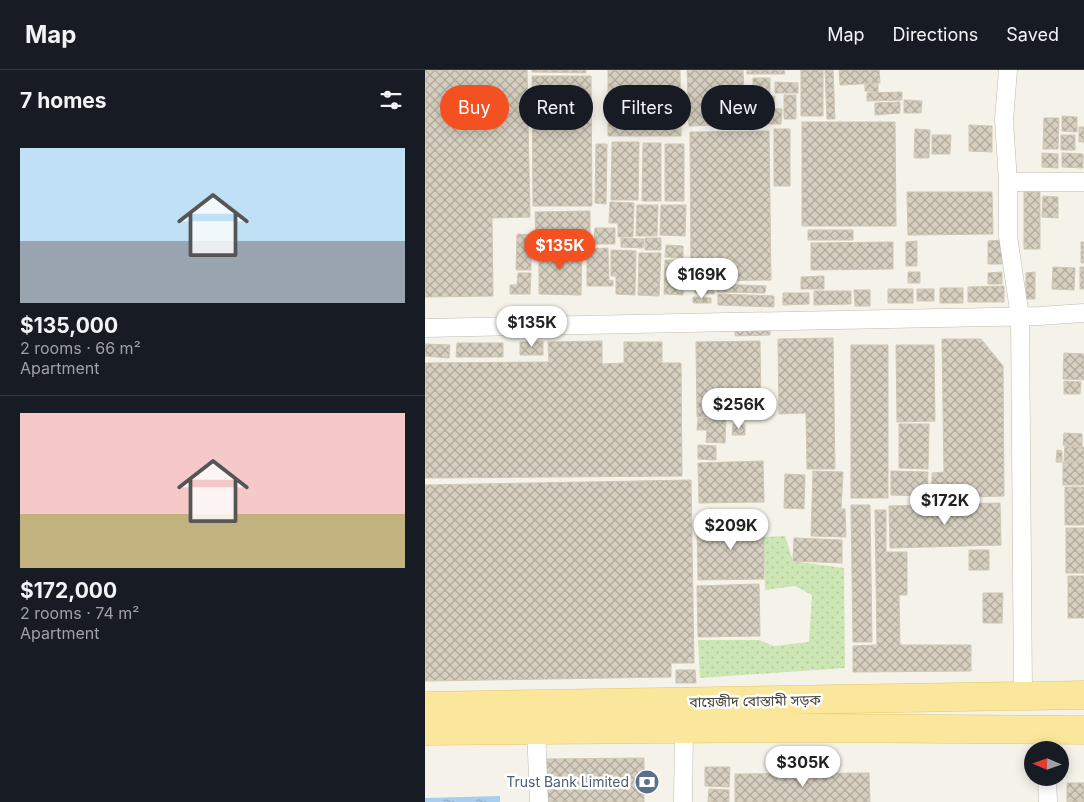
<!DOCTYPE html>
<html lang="en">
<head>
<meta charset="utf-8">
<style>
  :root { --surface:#171b24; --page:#20242c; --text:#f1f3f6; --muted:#9ea1a6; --line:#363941; --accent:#f45122 }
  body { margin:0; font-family:Inter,"Noto Sans Bengali",sans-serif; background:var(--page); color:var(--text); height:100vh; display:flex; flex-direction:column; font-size:19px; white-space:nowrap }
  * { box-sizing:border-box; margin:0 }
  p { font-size:16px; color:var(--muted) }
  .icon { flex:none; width:28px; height:28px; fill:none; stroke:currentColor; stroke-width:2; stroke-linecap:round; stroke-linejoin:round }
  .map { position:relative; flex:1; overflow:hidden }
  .drawer { display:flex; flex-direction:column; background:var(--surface); width:425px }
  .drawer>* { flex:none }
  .top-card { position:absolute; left:15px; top:15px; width:475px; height:45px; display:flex; gap:10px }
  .needle { width:32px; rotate:272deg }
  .buttons { position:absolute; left:599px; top:671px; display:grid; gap:10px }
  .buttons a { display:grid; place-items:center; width:45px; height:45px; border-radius:50%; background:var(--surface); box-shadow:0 2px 12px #0003; font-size:25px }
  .price { position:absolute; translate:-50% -42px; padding:0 11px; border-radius:18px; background:#fff; color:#222; font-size:16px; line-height:32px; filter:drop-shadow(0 1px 2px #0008) }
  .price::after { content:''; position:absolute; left:50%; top:30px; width:15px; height:11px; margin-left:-8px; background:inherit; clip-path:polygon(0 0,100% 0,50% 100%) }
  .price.selected { background:var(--accent); color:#fff }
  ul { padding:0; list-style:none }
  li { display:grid; align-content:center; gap:10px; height:265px; padding:0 20px }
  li+li { border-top:1px solid var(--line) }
  li span { display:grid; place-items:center; height:155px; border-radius:0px; color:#555 }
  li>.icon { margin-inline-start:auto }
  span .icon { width:90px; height:90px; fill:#fffc; stroke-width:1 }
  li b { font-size:21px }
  h2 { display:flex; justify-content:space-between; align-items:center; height:60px; padding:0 20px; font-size:21px }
  .tag { padding:0 18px; border-radius:22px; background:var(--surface); box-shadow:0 2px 12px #0003; font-size:18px; line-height:45px }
  .tag.selected { background:var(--accent); color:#fff }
  header { display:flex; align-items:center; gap:30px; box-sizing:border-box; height:70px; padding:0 25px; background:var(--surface); border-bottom:1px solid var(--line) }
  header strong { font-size:24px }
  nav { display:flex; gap:28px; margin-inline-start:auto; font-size:18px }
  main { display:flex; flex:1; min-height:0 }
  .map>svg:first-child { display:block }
  .grass { fill:url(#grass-dots) }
  .water { fill:url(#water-ripples) }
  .building { fill:url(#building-cross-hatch); stroke:#d1c7b3 }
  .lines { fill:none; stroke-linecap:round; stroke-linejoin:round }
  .street-casing { stroke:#c0bbad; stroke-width:19 }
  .primary-casing { stroke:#e1c76c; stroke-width:29 }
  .street { stroke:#fff; stroke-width:18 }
  .primary { stroke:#fbe79c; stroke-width:28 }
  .labels { text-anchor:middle; stroke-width:5; stroke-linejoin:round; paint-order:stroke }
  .street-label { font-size:14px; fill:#484338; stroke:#fff }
  .service-label { font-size:14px; fill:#4e5e75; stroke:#fff; text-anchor:end }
</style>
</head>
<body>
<header>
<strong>Map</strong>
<nav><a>Map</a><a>Directions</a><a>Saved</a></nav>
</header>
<main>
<section class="drawer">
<h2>7 homes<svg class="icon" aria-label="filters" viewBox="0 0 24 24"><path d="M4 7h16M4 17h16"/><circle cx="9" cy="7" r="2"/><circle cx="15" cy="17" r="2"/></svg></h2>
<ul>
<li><span style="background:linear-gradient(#bfe0f5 60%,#9aa5b1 0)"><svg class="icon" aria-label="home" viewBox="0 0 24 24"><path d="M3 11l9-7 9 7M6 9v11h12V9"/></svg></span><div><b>$135,000</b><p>2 rooms · 66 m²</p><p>Apartment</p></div></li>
<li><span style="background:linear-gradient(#f6c9c9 65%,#c2b280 0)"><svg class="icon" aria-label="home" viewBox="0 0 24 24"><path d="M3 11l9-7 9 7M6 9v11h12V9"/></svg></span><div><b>$172,000</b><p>2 rooms · 74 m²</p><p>Apartment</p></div></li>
</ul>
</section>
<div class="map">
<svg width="659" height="732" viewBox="0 0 659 732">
  <defs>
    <pattern id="grass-dots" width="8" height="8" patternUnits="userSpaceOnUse" patternTransform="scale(1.25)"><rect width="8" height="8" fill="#cce7b4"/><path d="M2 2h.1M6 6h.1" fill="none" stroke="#b1c79c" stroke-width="1.8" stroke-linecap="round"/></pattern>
    <pattern id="water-ripples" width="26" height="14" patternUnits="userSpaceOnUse" patternTransform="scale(1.25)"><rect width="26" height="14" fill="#a9cdef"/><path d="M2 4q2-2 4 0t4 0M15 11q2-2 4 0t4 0" fill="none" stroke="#8ca8c3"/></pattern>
    <pattern id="building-cross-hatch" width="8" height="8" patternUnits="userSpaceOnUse" patternTransform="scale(1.25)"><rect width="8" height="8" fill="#d6cfc0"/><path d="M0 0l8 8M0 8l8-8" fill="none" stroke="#b0aa9d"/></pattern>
  </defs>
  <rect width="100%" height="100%" fill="#f5f2ea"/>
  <!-- grass -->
  <path class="grass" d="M360,466L368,491L419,498L420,598L275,608L273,570H334L349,576L384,572L387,525L370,516L340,520L339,467Z"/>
  <!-- water -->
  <path class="water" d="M75,726V732H0V728Z"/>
  <!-- building -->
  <path class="building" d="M0,0H102L105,147L67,148L68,226L0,227Z
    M107,0H161V3L107,2Z
    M183,0H255L256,66H183Z
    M262,0H318L320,54L264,56Z
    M322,0H359L360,4H322Z
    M376,0H398V46H376Z
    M400,0H408L410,49H402Z
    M414,0H454L455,13L415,15Z
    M107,6H166L167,136H108Z
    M328,8H345V23H328Z
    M350,12L373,13V23H350Z
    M440,14H453V22L440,21Z
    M477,22V30L442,31V23Z
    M359,25H371V49H359Z
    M327,26H350L349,35H327Z
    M479,30L497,31L496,43H479Z
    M475,32V43L450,45V33Z
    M330,38L357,39L356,54H330Z
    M637,46L652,47V62L637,61Z
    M619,48H634L633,79H618Z
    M377,52H470L471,156H377Z
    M544,55L567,56V82L544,81Z
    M654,57H659V72H654Z
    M349,59H365V116H349Z
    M490,59L505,60L504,88H489Z
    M344,61L346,210L266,211L265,62Z
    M507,65H526L525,84H507Z
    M636,65H650V80H636Z
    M187,72H214L213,130H186Z
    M218,73H236V131H217Z
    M171,74H182L181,134L170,133Z
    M240,74H259V131H240Z
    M617,83L633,84V98L617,97Z
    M637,83L658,84V98L637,97Z
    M482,122H567L568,164L483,165Z
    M599,122H615V179H599Z
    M618,126L633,127V148L617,147Z
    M185,132L209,133L208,167H193V153H184Z
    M212,135H233L232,166H211Z
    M236,135H261L260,166L235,165Z
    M165,141V170L111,171L110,142Z
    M170,158H190V174H169Z
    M383,160H428V170H383Z
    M92,164L106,165V200H91Z
    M196,168L219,169L218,178L196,177Z
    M220,168H236V180H220Z
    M577,170V194H563V171Z
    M492,171V196H481V172Z
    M468,172V199L386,200V173Z
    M656,172H659V193H656Z
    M241,175L258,176V188L240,187Z
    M114,177L157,178L156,225L114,224Z
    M183,178L184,211L188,210V216H162V179Z
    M186,180L211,181L210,225L191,224V206H186Z
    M214,183H236L234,226L213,225Z
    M240,190H259L258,225L239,224Z
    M628,197L650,198L649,220L627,219Z
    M655,197H659V219H655Z
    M483,202H495V213H483Z
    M577,202V214H563V203Z
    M610,202V229H601V203Z
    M93,203H106L105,224H85V215H92Z
    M399,206V219H376V207Z
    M270,213H289V224L270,223Z
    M292,214L341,216L340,223L292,222Z
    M579,216V232H543V217Z
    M515,218H538V233H515Z
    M463,219H488V233H463Z
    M492,219H509V231H492Z
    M429,220H445V236H430Z
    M389,221H426V234L389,235Z
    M358,223H384V234L358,235Z
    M293,224L349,226V237L293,235Z
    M268,227L286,228V233H268Z
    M310,257H345V265L310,266Z
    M408,268L410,399H382L381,343L354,344L353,269Z
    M517,269H556L578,296L579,426L507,428V403L519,402Z
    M118,271V285H95V272Z
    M177,271V294L199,293V272H237V293H256L257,406L0,408V293L124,292L123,272Z
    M335,271L336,346L272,347L271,272Z
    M32,273H78V287H31Z
    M0,274L25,275L24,288L0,286Z
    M426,275H463V428H426Z
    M471,275H509L510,351L472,352Z
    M639,283L659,284V310L638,309Z
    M639,311L656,312L655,324H639Z
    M273,348L301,349L300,373L281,372L282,360H272Z
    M308,354L320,355V365H307Z
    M474,354H504L503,399L474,398Z
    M639,363L657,364V376L638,375Z
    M273,375L291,376V390L273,389Z
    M640,376L659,377V392L639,391Z
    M632,380L637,381V392H631Z
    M338,391L339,432L274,433L273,393Z
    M638,392H659V415H638Z
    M388,401L418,402L416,439H420L421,467L386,466Z
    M466,401L503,402L502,426L466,425Z
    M360,404L380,405L379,439L359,438Z
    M266,410L269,593H246V607L0,611V415Z
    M640,417H659V455H640Z
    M575,433L576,475L465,478L464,436Z
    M426,435H445L447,572H428Z
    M450,440H461V482H482V525H474L475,575H546V601L428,602V576L452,575Z
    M272,453H339V509L273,510Z
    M641,458H659V503H641Z
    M369,468L417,470V493L368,491Z
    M544,480H564V500H544Z
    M643,506H659V548H643Z
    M334,514L335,566L273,567L272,516Z
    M558,523H578L577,553H558Z
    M251,600H270L271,613H251Z
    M219,688V732H119L118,689Z
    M280,697H305L304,717L280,716Z
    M444,703L445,732H310V704Z
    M642,713H659V732H642Z
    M284,719L304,720V732H283Z"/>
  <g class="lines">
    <defs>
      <path id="street" d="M583,0L579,50L583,112V166L595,247L598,626
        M583,112H659
        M0,258L614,246L659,243
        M111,659L114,732
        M622,660V680
        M622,708L623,732
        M258,732L259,659"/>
      <path id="primary" d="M0,636L659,625
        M0,661L385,658L659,660"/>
    </defs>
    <!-- street casing -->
    <use href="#street" class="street-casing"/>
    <!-- primary casing -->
    <use href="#primary" class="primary-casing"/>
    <!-- street -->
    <use href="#street" class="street"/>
    <!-- primary -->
    <use href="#primary" class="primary"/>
  </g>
  <!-- icons -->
  <defs>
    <symbol id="bank-disc" viewBox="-11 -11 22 22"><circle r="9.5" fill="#5c6f8a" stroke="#fff"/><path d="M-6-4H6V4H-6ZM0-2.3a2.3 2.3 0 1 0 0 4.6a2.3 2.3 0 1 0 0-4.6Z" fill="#fff"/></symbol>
  </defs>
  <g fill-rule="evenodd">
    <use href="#bank-disc" x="208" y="698" width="28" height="28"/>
  </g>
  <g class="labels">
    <!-- street labels -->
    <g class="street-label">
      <text transform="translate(330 631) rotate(-1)" y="5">বায়েজীদ বোস্তামী সড়ক</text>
    </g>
    <!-- service labels -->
    <g class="service-label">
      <text x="204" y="717">Trust Bank Limited</text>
    </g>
  </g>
</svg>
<div class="buttons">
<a><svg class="needle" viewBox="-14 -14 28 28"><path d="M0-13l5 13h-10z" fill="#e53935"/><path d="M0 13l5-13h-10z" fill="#9ea1a6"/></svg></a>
</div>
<b class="price selected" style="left:135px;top:201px">$135K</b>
<b class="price" style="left:277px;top:230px">$169K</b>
<b class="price" style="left:107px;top:278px">$135K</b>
<b class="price" style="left:314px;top:360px">$256K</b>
<b class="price" style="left:520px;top:456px">$172K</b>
<b class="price" style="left:306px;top:481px">$209K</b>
<b class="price" style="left:378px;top:718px">$305K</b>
<div class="top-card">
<a class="tag selected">Buy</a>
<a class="tag">Rent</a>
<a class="tag">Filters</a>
<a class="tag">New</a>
</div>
</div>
</main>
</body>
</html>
